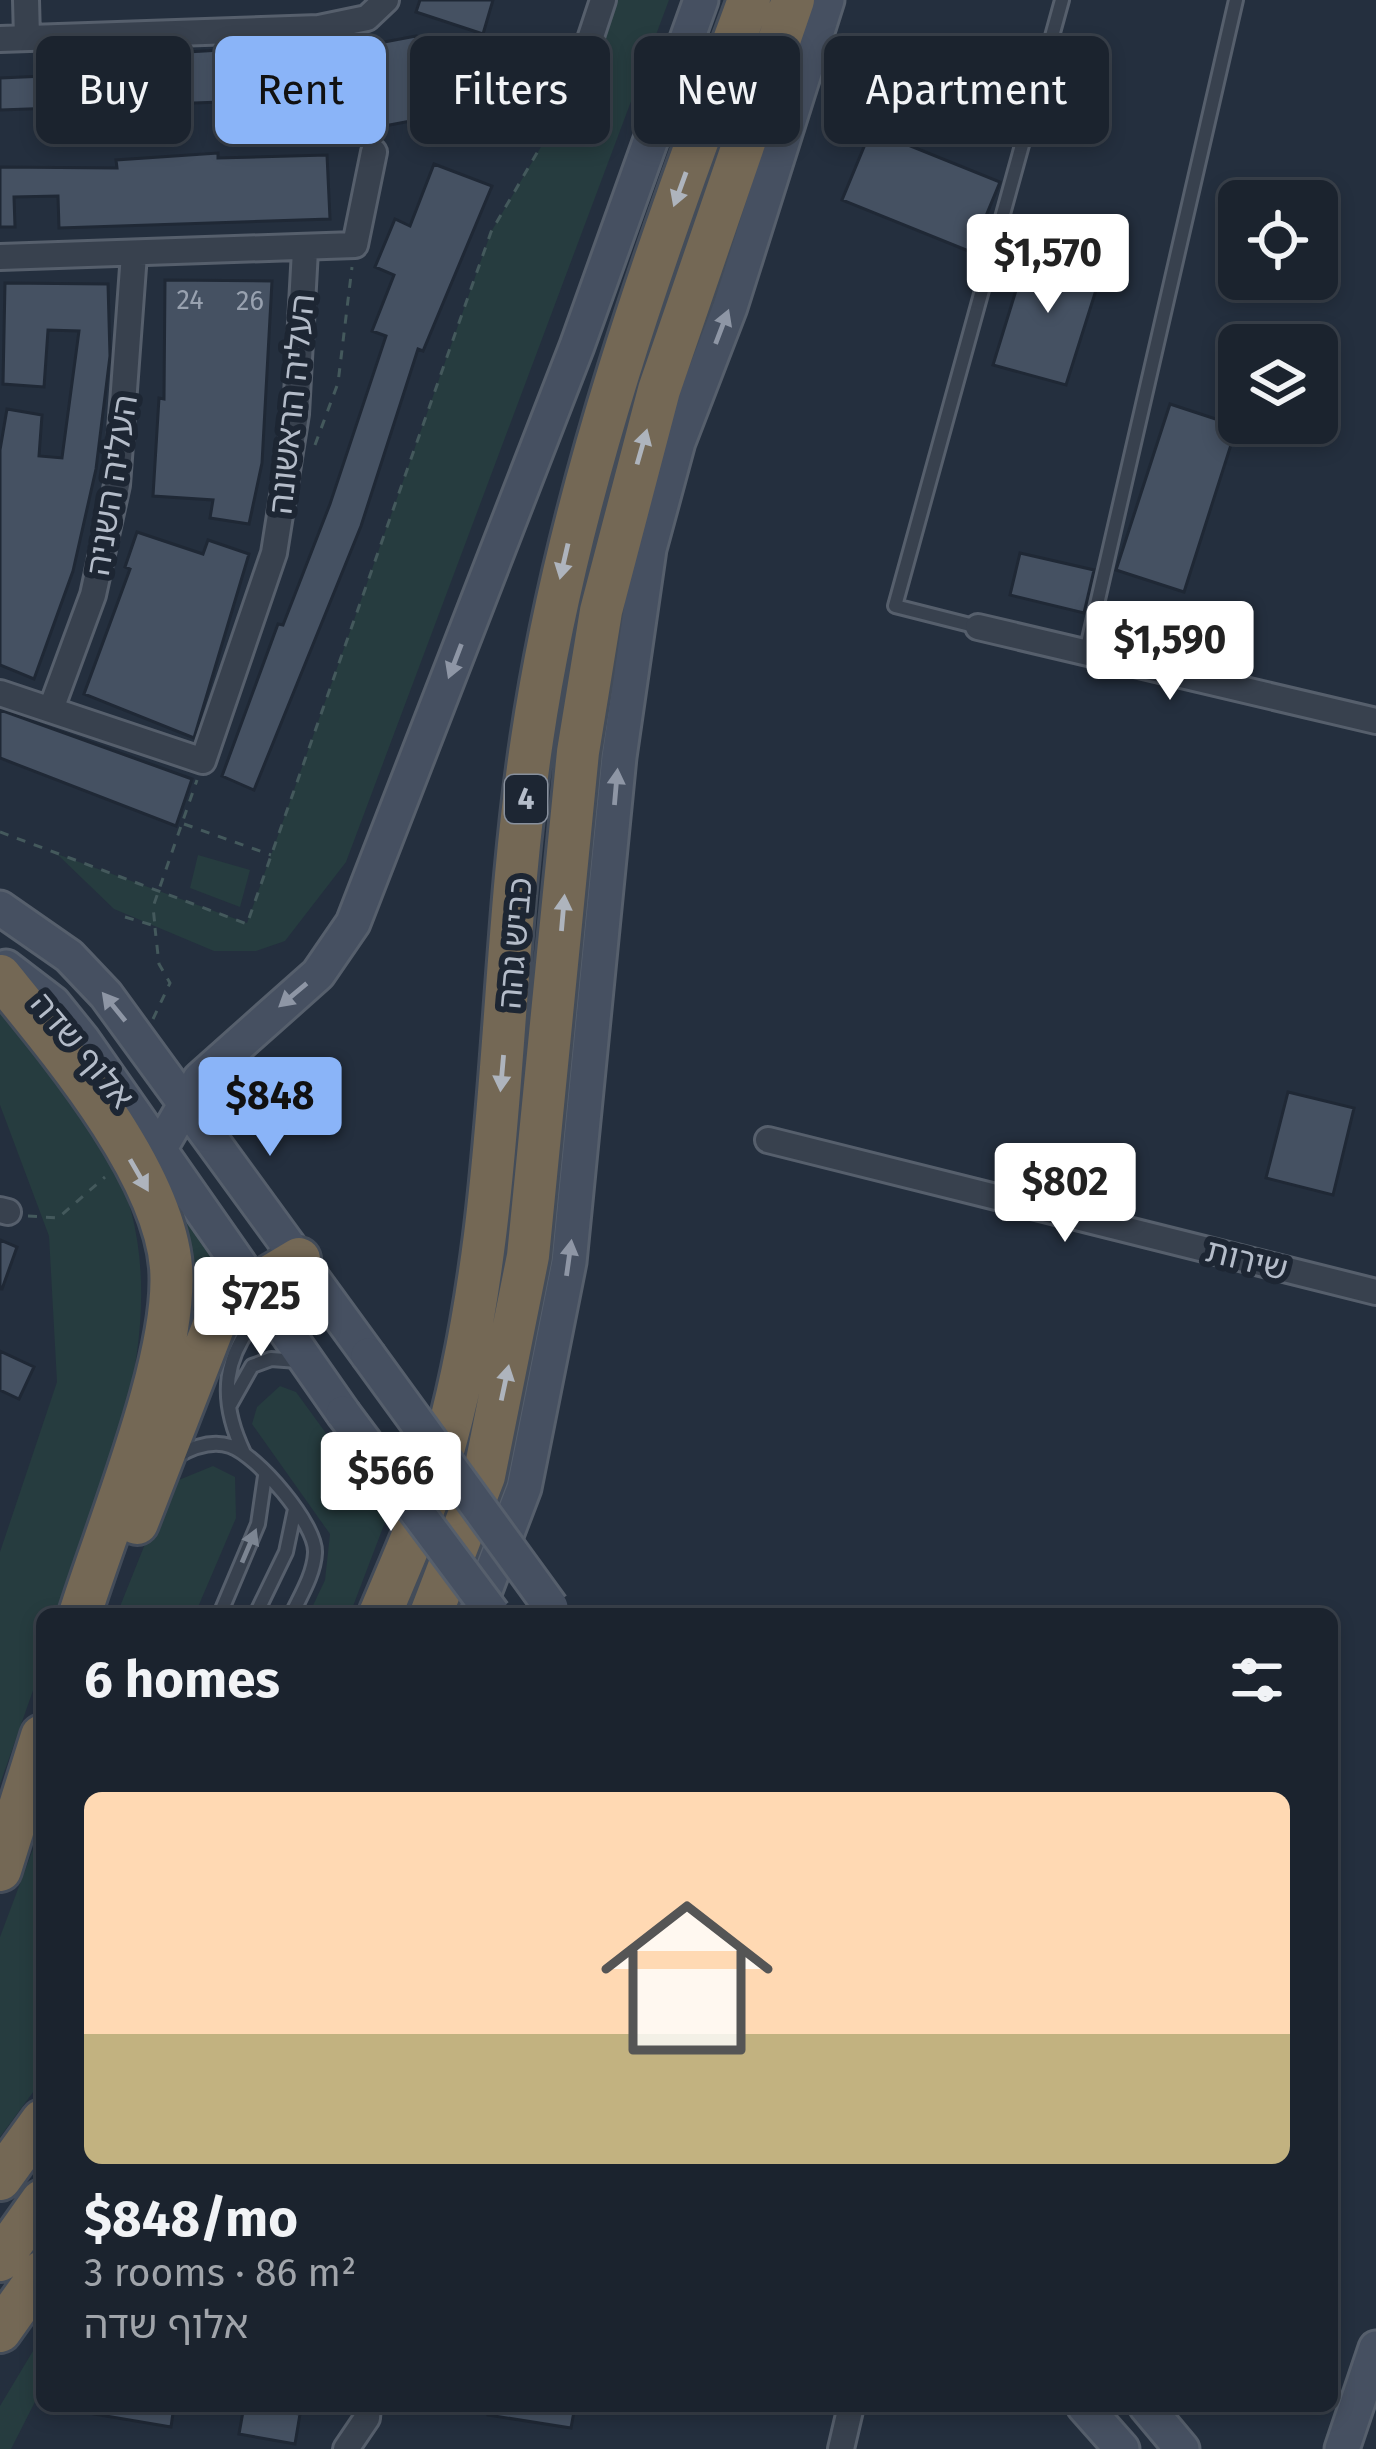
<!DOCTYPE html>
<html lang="en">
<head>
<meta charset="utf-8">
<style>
  :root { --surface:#1b232e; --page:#242b36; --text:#f1f3f6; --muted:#a0a4aa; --line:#39404a; --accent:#8ab4f8 }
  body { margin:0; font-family:"Fira Sans","Noto Sans Hebrew",sans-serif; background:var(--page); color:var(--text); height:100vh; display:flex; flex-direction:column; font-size:45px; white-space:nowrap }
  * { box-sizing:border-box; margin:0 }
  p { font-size:39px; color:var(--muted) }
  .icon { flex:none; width:66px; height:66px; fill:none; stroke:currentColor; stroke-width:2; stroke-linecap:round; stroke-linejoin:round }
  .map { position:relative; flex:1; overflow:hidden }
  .drawer { position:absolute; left:36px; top:1608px; width:1302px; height:804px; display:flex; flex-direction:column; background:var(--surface); border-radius:18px; box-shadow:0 6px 18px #0003,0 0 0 3px var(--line) }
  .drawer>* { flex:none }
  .guide { position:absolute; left:36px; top:36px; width:1305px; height:108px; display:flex; gap:24px }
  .fabs { position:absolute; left:1218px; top:180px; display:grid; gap:24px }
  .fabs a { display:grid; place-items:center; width:120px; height:120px; border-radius:18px; background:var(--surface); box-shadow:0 6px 18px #0003,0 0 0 3px var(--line); font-size:60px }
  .price { position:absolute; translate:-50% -102px; padding:0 27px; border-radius:12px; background:#fff; color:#222; font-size:39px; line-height:78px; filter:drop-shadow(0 3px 6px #0008) }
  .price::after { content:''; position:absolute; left:50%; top:72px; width:36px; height:27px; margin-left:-18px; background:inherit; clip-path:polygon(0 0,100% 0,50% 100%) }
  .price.selected { background:var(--accent); color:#111 }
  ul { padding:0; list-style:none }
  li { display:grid; align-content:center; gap:24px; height:636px; padding:0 48px }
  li+li { border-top:3px solid var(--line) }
  li span { display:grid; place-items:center; height:372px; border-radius:18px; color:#555 }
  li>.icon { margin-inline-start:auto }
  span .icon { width:216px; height:216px; fill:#fffc; stroke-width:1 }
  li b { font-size:51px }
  h2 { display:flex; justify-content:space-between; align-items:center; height:144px; padding:0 48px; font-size:51px }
  .tag { padding:0 42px; border-radius:18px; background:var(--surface); box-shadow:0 6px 18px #0003,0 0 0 3px var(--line); font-size:42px; line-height:108px }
  .tag.selected { background:var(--accent); color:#111 }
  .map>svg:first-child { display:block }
  .green { fill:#263c3f }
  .building { fill:#455162; stroke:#1f2835; stroke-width:3 }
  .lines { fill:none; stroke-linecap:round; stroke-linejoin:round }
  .lane-casing { stroke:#565f6c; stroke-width:18 }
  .street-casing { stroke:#565f6c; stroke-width:30 }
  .secondary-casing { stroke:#565f6c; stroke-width:39 }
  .highway-casing { stroke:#434c59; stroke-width:48 }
  .path { stroke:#44595c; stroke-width:3; stroke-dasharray:9 9; stroke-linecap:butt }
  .lane { stroke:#38414e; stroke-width:12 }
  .street { stroke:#38414e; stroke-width:24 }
  .secondary { stroke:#465061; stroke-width:33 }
  .highway { stroke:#746855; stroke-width:42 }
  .secondary-bridge-casing { stroke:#565f6c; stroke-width:39; stroke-linecap:butt }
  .secondary-bridge { stroke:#465061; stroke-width:33 }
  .oneway { fill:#aeb4bd }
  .oneway2 { fill:#8e96a5 }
  .oneway3 { fill:#7c8592 }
  .labels { text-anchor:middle; stroke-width:12; stroke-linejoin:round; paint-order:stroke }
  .number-label { font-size:27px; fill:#98a1af }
  .shield { fill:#1d2633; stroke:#878f9c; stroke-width:3 }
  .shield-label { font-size:30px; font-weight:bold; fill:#b4bcc9 }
  .street-label { font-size:33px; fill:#b4bcc9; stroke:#1d2633 }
</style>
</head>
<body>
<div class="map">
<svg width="1376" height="2449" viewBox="0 0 1376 2449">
  <rect width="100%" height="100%" fill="#242f3e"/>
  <!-- green -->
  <path class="green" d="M603,0H669L346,862L285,941L256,951H214L114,909L57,854L247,923L491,232L572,94Z
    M198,855L250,870L240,907L190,888Z
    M0,1012C49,1062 114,1143 131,1211C166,1344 103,1490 60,1614H42V1665L0,1784V1552L57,1382L49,1236L0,1105Z
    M176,1193L236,1281L180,1377Z
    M280,1386L296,1392L387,1517L350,1614H309L325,1580L330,1534L252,1424L257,1407Z
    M213,1466L235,1477L236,1518L195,1614H117L169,1484Z
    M42,1825V2080L0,2137V1937Z
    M42,2336V2388L11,2449H0V2406Z"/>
  <!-- building -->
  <path class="building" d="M420,0H493L483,34L416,12Z
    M416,36L432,117L379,127L363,46Z
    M273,47V51L336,49L337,75L317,76V85L275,87V100L0,110V78L67,75L66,59Z
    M871,130L1000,182L971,252L842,200Z
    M218,153V158L327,155L330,219L59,228L58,196L14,197L15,227H0V167L117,168L116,160Z
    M434,164L492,186L423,351L418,349L361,526L254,790L222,776L278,624L283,625L330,504L386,336L372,331L394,275L375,267L395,219L410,226Z
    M1030,245L1103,268L1066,385L993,365Z
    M165,280L272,281L262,463L249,524L210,518L213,500L153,496L159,398L164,399Z
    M5,283L108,284L110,356L96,469L73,571L34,679L0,665V450L7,409L42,415L39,456L62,458L79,331L48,330L44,387L3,384Z
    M1170,404L1237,426L1184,592L1116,570Z
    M137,532L203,554L208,540L249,554L194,738L84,694L130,569L125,567Z
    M1020,553L1094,570L1084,613L1010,595Z
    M0,710L192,779L176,826L0,758Z
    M1288,1092L1354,1108L1333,1195L1266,1178Z
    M0,1240L17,1247L2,1289H0Z
    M0,1351L34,1367L19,1399L0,1390Z
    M95,2406H174L171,2427L94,2414Z
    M244,2406L300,2414L295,2444L239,2434Z
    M489,2406H575L571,2428L488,2415Z"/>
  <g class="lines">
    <defs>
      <path id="lane" d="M978,627L895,606L1062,0
        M1086,652L1236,0
        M230,1405L252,1366L271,1359L298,1361
        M244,1453C218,1399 222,1353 265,1310
        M177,1456C193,1447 213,1440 230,1446C257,1455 317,1525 315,1553C314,1574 301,1595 292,1614
        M220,1614L258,1524L265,1476
        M256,1614L286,1552L295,1509"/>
      <path id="street" d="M26,0L27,38
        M0,39L319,28L367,18L386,0
        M572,94L603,0
        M0,257L355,245L374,152
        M978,627L1376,721
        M0,693L203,761L274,553L296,414L305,250
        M51,709L93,595L117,485L134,254
        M768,1140L1376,1292
        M0,1210L8,1212
        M346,2449L367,2418L368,2406
        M841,2449L851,2406"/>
      <path id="secondary" d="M0,908L69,956L106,995L368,1355
        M6,967L53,1003L82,1039L343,1413
        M160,1148L200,1079L318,974L353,923L577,346L701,0
        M476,1614L524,1488L569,1262L619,757L649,549L678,442L730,307L827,0
        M1084,2406L1122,2449
        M1146,2406L1182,2449
        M1342,2449L1376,2348"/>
      <path id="highway" d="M0,976C60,1050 163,1171 171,1267C178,1357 108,1524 80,1614
        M137,1523L217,1317L232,1299L299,1259
        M380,1614C401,1564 424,1513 440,1461C509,1227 496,979 532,740C570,482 659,244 749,0
        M431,1614L484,1476L528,1256L578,752L601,611L659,390L793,0
        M0,1870L42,1736
        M0,2179L42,2121
        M0,2260L42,2201
        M0,2331L42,2272"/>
    </defs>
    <!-- lane casing -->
    <use href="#lane" class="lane-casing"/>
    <!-- street casing -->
    <use href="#street" class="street-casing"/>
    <!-- secondary casing -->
    <use href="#secondary" class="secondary-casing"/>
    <!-- highway casing -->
    <use href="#highway" class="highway-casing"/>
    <!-- path -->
    <path class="path" d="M315,445L338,383L352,267
      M184,824L271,855
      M0,832L247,924L491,232L559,115
      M125,917L155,926L153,907L197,780
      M153,1019L170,983L159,964L155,928
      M28,1216L58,1218L105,1177"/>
    <!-- lane -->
    <use href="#lane" class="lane"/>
    <!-- street -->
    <use href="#street" class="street"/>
    <!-- secondary -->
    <use href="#secondary" class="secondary"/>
    <!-- highway -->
    <use href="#highway" class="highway"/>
    <defs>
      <path id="secondary-bridge" d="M368,1355L551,1607
        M343,1413L493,1614"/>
    </defs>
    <!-- secondary-bridge casing -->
    <use href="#secondary-bridge" class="secondary-bridge-casing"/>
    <!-- secondary-bridge -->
    <use href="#secondary-bridge" class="secondary-bridge"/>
  </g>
  <!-- one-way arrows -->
  <defs><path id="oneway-solid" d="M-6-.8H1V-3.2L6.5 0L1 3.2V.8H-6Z" transform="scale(3)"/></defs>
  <g class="oneway">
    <use href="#oneway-solid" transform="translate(680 189) rotate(110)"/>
    <use href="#oneway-solid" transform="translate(642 447) rotate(-74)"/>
    <use href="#oneway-solid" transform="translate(564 561) rotate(103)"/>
    <use href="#oneway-solid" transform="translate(563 913) rotate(-85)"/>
    <use href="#oneway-solid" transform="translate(502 1073) rotate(95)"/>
    <use href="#oneway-solid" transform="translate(139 1175) rotate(60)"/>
    <use href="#oneway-solid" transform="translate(505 1383) rotate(-78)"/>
  </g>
  <g class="oneway2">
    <use href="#oneway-solid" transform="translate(722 327) rotate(-69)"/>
    <use href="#oneway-solid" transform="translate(455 661) rotate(111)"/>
    <use href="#oneway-solid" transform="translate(616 787) rotate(-85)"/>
    <use href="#oneway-solid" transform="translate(293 995) rotate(140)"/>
    <use href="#oneway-solid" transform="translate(114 1007) rotate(-129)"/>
    <use href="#oneway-solid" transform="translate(569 1258) rotate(-82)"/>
  </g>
  <use class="oneway3" href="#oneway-solid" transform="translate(249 1546) rotate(-67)"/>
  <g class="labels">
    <!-- number labels -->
    <g class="number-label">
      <text x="190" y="309">24</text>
      <text x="250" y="310">26</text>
    </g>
    <!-- shield labels -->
    <rect class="shield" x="505" y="775" width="42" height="48" rx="9"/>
    <g class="shield-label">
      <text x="526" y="809">4</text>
    </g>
    <!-- street labels -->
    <g class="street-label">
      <text transform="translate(291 404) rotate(-84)" y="12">העליה הראשונה</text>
      <text transform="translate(111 485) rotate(-81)" y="12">העליה השניה</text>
      <text transform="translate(514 943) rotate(-85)" y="12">כביש גהה</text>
      <text transform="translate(83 1050) rotate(50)" y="12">אלוף שדה</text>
      <text transform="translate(1247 1259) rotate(14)" y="12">שירות</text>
    </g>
  </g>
</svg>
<div class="fabs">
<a><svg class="icon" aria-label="locate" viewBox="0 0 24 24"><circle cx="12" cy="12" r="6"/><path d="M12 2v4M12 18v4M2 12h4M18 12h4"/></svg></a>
<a><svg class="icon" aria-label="layers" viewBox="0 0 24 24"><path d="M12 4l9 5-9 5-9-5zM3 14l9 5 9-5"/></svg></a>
</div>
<b class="price" style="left:1048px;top:316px">$1,570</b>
<b class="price" style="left:1170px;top:703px">$1,590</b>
<b class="price selected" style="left:270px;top:1159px">$848</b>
<b class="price" style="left:1065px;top:1245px">$802</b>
<b class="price" style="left:261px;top:1359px">$725</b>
<b class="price" style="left:391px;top:1534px">$566</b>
<div class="guide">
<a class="tag">Buy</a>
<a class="tag selected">Rent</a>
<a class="tag">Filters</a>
<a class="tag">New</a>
<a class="tag">Apartment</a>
</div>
<section class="drawer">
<h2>6 homes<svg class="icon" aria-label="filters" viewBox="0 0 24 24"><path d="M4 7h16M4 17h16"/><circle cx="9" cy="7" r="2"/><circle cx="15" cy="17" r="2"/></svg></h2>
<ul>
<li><span style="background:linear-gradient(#ffd9b3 65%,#c2b280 0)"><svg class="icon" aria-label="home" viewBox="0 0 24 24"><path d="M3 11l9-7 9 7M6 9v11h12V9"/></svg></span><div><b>$848/mo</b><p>3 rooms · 86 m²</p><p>אלוף שדה</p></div></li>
</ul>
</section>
</div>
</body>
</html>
